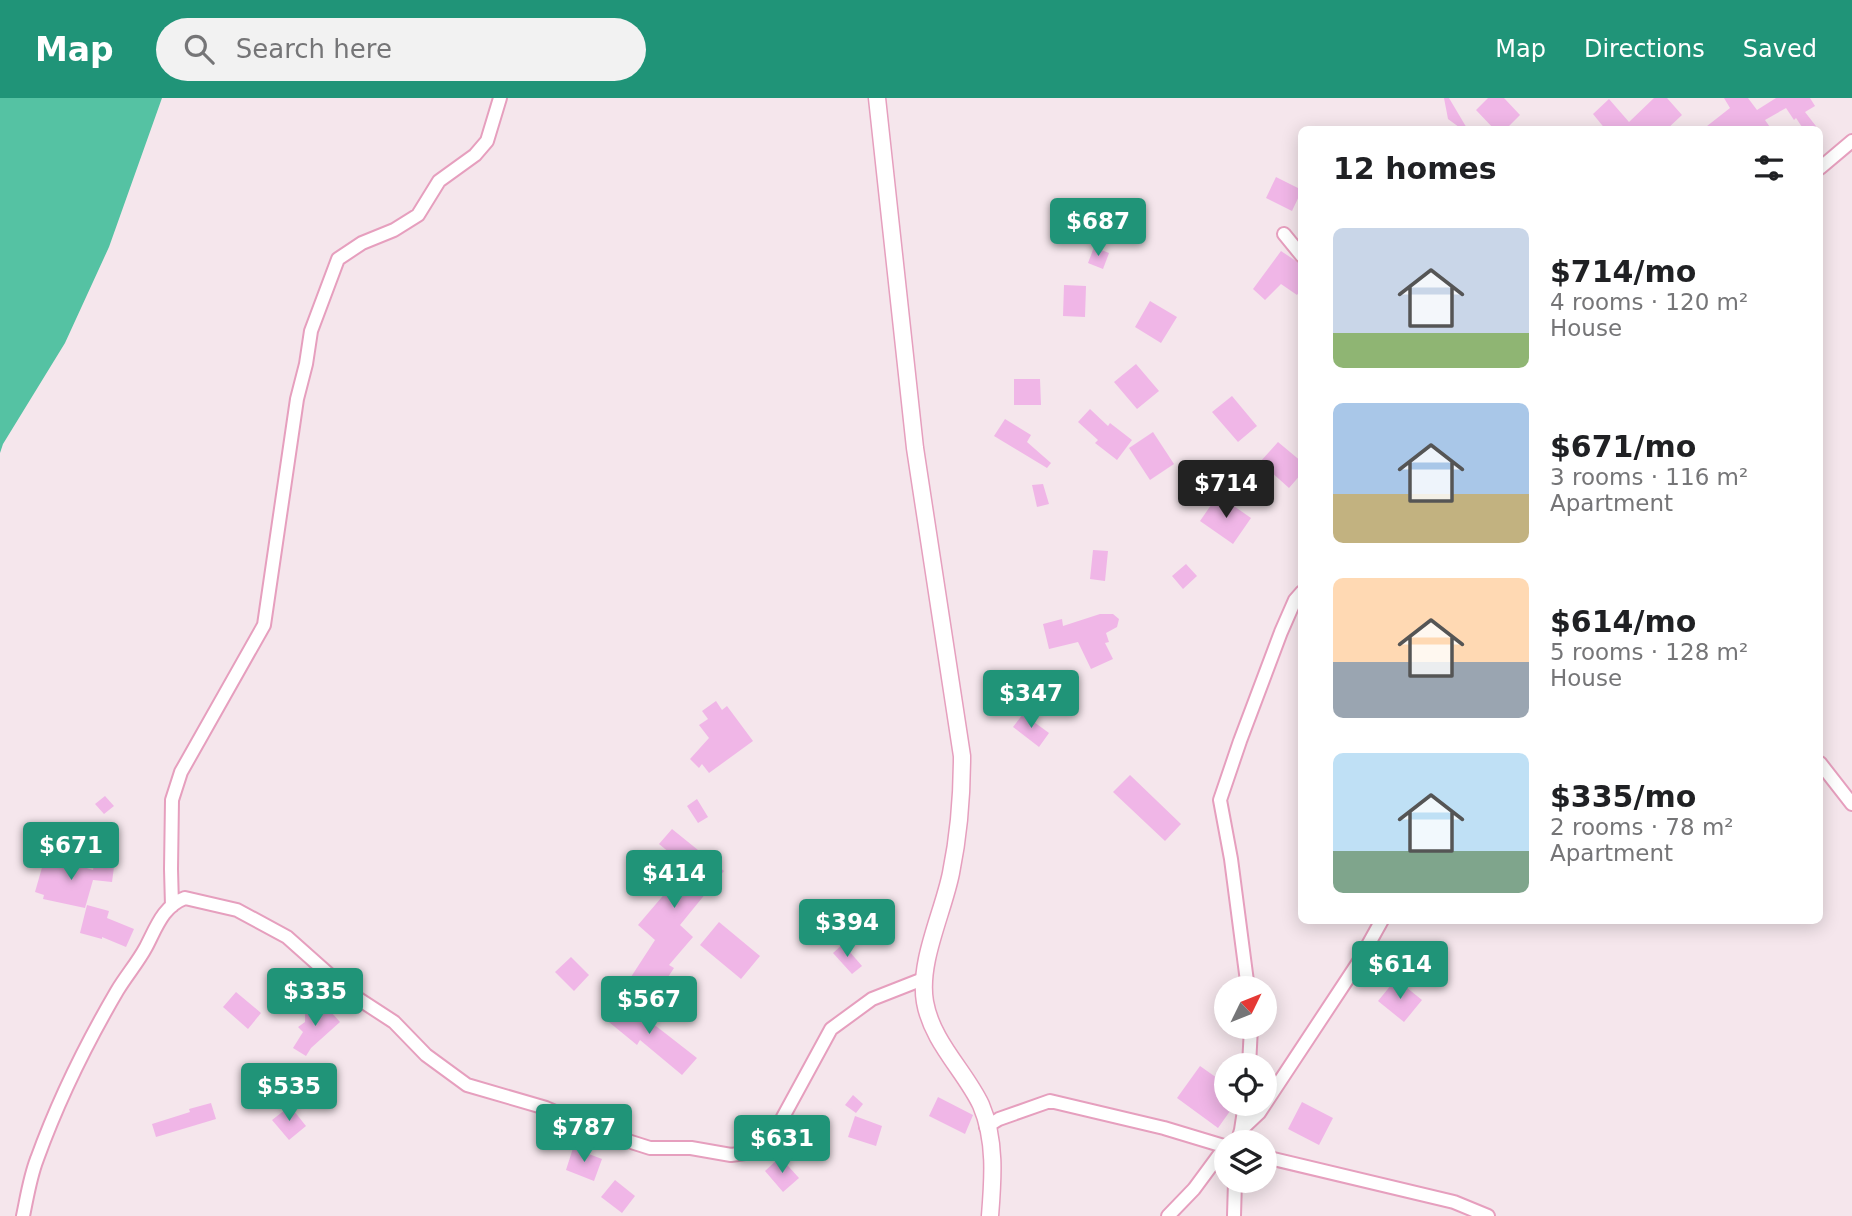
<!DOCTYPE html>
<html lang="en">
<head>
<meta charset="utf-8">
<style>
  :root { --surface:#fff; --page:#f2f2f2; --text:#202124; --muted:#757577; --accent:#209478 }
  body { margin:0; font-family:"DejaVu Sans",sans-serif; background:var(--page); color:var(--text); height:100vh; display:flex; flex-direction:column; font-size:26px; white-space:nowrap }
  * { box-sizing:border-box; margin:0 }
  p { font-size:23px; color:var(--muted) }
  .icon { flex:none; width:38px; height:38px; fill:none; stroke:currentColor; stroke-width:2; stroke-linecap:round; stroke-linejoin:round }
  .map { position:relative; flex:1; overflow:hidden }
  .drawer { position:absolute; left:1298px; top:28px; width:525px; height:798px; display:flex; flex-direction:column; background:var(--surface); border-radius:10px; box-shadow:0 4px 18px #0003 }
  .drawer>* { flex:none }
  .needle { width:46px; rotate:47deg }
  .tools { position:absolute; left:1214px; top:878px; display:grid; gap:14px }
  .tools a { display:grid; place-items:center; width:63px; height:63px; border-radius:50%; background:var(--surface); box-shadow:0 4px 18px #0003; font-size:35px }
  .price { position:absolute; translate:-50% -60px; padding:0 16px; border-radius:7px; background:var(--accent); color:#fff; font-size:23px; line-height:46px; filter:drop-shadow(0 2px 4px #0008) }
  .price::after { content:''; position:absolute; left:50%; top:42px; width:21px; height:16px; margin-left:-10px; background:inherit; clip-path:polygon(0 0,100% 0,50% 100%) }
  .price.on { background:#222; color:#fff }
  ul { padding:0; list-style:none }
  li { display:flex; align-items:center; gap:21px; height:175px; padding:0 35px }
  li span { display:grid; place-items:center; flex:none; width:196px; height:140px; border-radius:10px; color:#555 }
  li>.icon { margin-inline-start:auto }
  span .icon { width:84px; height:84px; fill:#fffc; stroke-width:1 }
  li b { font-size:30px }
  h2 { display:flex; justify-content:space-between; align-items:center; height:84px; padding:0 35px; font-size:30px }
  header { display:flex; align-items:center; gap:42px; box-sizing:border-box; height:98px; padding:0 35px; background:var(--accent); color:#fff }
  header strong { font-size:33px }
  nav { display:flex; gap:38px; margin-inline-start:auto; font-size:24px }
  .search { width:490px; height:63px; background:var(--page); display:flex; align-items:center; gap:18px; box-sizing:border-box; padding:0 24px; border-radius:38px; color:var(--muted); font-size:26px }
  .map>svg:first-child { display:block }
  .water { fill:#55c2a3 }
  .building { fill:#f0b6e7 }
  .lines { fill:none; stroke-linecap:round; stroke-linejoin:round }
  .minor-casing { stroke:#e69fbe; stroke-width:16 }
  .tertiary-casing { stroke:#e69fbe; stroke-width:19 }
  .minor { stroke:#fff; stroke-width:12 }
  .tertiary { stroke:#fff; stroke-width:16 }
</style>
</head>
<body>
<header>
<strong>Map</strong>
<div class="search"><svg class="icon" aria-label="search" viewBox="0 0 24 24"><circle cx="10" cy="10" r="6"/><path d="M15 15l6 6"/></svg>Search here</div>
<nav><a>Map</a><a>Directions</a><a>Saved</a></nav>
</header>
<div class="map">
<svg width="1852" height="1118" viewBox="0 0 1852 1118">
  <rect width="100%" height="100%" fill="#f5e6ec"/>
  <!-- water -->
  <path class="water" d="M0,0H162L109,149L65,245L3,346L0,355Z"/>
  <!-- building -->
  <path class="building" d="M1444,0H1449L1468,32H1463L1448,21Z
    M1488,0H1504L1520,17L1505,32H1495L1476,12Z
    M1654,0H1667L1682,17L1666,32H1606L1593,16L1609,1L1629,24Z
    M1724,0H1748L1757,12L1776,0H1810L1815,8L1805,14L1819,32H1804L1796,20L1794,22L1786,10L1765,22L1772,32H1702L1730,10Z
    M1276,79L1302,92L1292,113L1266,100Z
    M1094,149L1109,155L1103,171L1088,165Z
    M1281,153L1302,167V190L1297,197L1281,186L1265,202L1253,191Z
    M1064,187L1086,188L1085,219L1063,218Z
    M1150,203L1177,219L1161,245L1135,229Z
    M1136,266L1159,293L1137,311L1114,284Z
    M1014,281H1040L1041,307H1014Z
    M1232,298L1257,328L1238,344L1212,314Z
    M1090,311L1108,328L1110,325L1132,342L1117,362L1095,345L1098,342L1078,324Z
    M1005,321L1031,337L1027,344L1051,365L1047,370L994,338Z
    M1153,334L1174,366L1150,382L1129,350Z
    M1278,344L1302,364V375L1289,390L1260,364Z
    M1043,386L1049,406L1037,409L1032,387Z
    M1218,397L1251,420L1233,446L1200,423Z
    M1093,452L1108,453L1105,483L1090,481Z
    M1186,466L1197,478L1183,491L1172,478Z
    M1100,516H1113L1119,521L1117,529L1106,535L1109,544L1105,545L1113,561L1091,571L1078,544L1049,551L1043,526L1062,521L1063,528Z
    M716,603L722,612L727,608L753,643L709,675L702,666L699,670L690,661L709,640L699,627L708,621L702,613Z
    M1023,616L1049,635L1039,649L1013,629Z
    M1130,677L1181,726L1165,743L1113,694Z
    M105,698L114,708L104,716L95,706Z
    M697,701L708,719L698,725L687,708Z
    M672,731L724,773L680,827L693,839L669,867L674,870L655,899L629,882L655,842L638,827L667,793L656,784L676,760L659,746Z
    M58,761L93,772L94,766L114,769L112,784L93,782L85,810L43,801L44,797L35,794L43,766L55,769Z
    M87,807L109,813L107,820L134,831L126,849L102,839V841L80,835Z
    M719,824L760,858L741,881L700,847Z
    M843,846L862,868L852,876L833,855Z
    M571,859L589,877L574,893L555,874Z
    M1396,881L1422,902L1404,924L1378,903Z
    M236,894L261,915L248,931L223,909Z
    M620,900L697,960L682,977L640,942L637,947L604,920Z
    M324,906L340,924L311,950L306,958L293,950L303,934L298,929L305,924V914L309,909H321Z
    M1200,968L1227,987V1006H1235L1218,1030L1177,1000Z
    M853,997L863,1006L856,1015L845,1007Z
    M938,999L973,1017L965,1036L929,1018Z
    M1302,1004L1333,1020L1319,1047L1288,1031Z
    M211,1005L216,1021L156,1039L152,1026L190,1014L189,1011Z
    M290,1008L306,1028L289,1042L272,1022Z
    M855,1018L882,1028L876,1048L848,1039Z
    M573,1050L602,1061L594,1083L566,1072Z
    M780,1059L799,1080L783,1094L765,1073Z
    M615,1082L635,1098L622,1115L601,1099Z"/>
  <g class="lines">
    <defs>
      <path id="minor" d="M1820,70L1852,43
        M1284,136L1302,158
        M1820,665L1852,706
        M172,808L171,771L172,702L181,674L264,527L297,301L306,266L311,233L338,161L362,145L394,132L418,117L439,83L475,57L487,43L500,0
        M1248,891L1231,761L1220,702L1240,643L1281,534L1295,502L1302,494
        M1249,968L1251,929
        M986,1029L999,1021L1050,1003L1164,1030L1227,1049
        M1241,1032L1259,1015L1358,865L1382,822
        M1237,1045L1241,1032L1245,1006
        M1265,1059L1454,1104L1488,1118
        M23,1118C27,1099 30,1079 37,1061C58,1003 86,946 117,893C126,878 138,864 146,849C156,830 163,808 185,800L237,812L287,839L351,896L394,924L426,957L467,987L546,1010L606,1036L650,1050H691L731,1057L752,1054L770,1043L831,931L872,901L923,881
        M1168,1118L1194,1091L1225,1049
        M1234,1118L1235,1083"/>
      <path id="tertiary" d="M877,0L915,350L962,658C962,697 959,736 951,775C943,815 918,864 925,904C932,944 965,973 981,1007C996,1042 993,1081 990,1118"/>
    </defs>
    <!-- minor casing -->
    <use href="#minor" class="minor-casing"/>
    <!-- tertiary casing -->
    <use href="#tertiary" class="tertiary-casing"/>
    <!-- minor -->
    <use href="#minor" class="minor"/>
    <!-- tertiary -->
    <use href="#tertiary" class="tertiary"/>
  </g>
</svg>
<div class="tools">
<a><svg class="needle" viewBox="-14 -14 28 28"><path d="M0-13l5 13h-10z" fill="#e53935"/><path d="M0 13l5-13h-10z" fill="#757577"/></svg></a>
<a><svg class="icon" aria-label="locate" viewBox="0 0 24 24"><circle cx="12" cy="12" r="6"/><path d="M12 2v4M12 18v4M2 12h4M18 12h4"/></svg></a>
<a><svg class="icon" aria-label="layers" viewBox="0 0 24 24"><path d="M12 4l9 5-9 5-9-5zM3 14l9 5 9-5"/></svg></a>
</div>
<b class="price" style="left:1098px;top:160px">$687</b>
<b class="price on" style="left:1226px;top:422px">$714</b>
<b class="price" style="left:1031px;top:632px">$347</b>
<b class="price" style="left:71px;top:784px">$671</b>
<b class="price" style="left:674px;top:812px">$414</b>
<b class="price" style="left:847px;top:861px">$394</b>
<b class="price" style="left:1400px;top:903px">$614</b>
<b class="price" style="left:315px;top:930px">$335</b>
<b class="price" style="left:649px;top:938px">$567</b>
<b class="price" style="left:289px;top:1025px">$535</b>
<b class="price" style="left:584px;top:1066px">$787</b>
<b class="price" style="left:782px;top:1077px">$631</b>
<section class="drawer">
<h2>12 homes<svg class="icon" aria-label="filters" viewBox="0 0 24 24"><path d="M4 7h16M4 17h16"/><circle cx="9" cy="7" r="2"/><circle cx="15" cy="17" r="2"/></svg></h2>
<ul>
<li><span style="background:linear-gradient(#c9d6e8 75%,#8fb573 0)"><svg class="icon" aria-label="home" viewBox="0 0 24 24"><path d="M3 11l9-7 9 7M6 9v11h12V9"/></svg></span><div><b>$714/mo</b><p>4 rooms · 120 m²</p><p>House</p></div></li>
<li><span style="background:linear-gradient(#a9c7e8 65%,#c2b280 0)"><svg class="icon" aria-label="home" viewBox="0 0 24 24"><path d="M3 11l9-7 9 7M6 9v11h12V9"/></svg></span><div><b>$671/mo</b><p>3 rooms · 116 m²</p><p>Apartment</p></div></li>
<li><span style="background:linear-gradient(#ffd9b3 60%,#9aa5b1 0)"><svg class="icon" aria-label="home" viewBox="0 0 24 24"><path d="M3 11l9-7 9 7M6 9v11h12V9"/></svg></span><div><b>$614/mo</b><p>5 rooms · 128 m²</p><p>House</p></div></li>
<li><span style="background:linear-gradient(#bfe0f5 70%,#7fa58c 0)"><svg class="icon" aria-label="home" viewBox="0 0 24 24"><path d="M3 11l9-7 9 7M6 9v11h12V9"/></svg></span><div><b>$335/mo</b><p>2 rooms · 78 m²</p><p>Apartment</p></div></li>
</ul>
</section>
</div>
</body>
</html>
